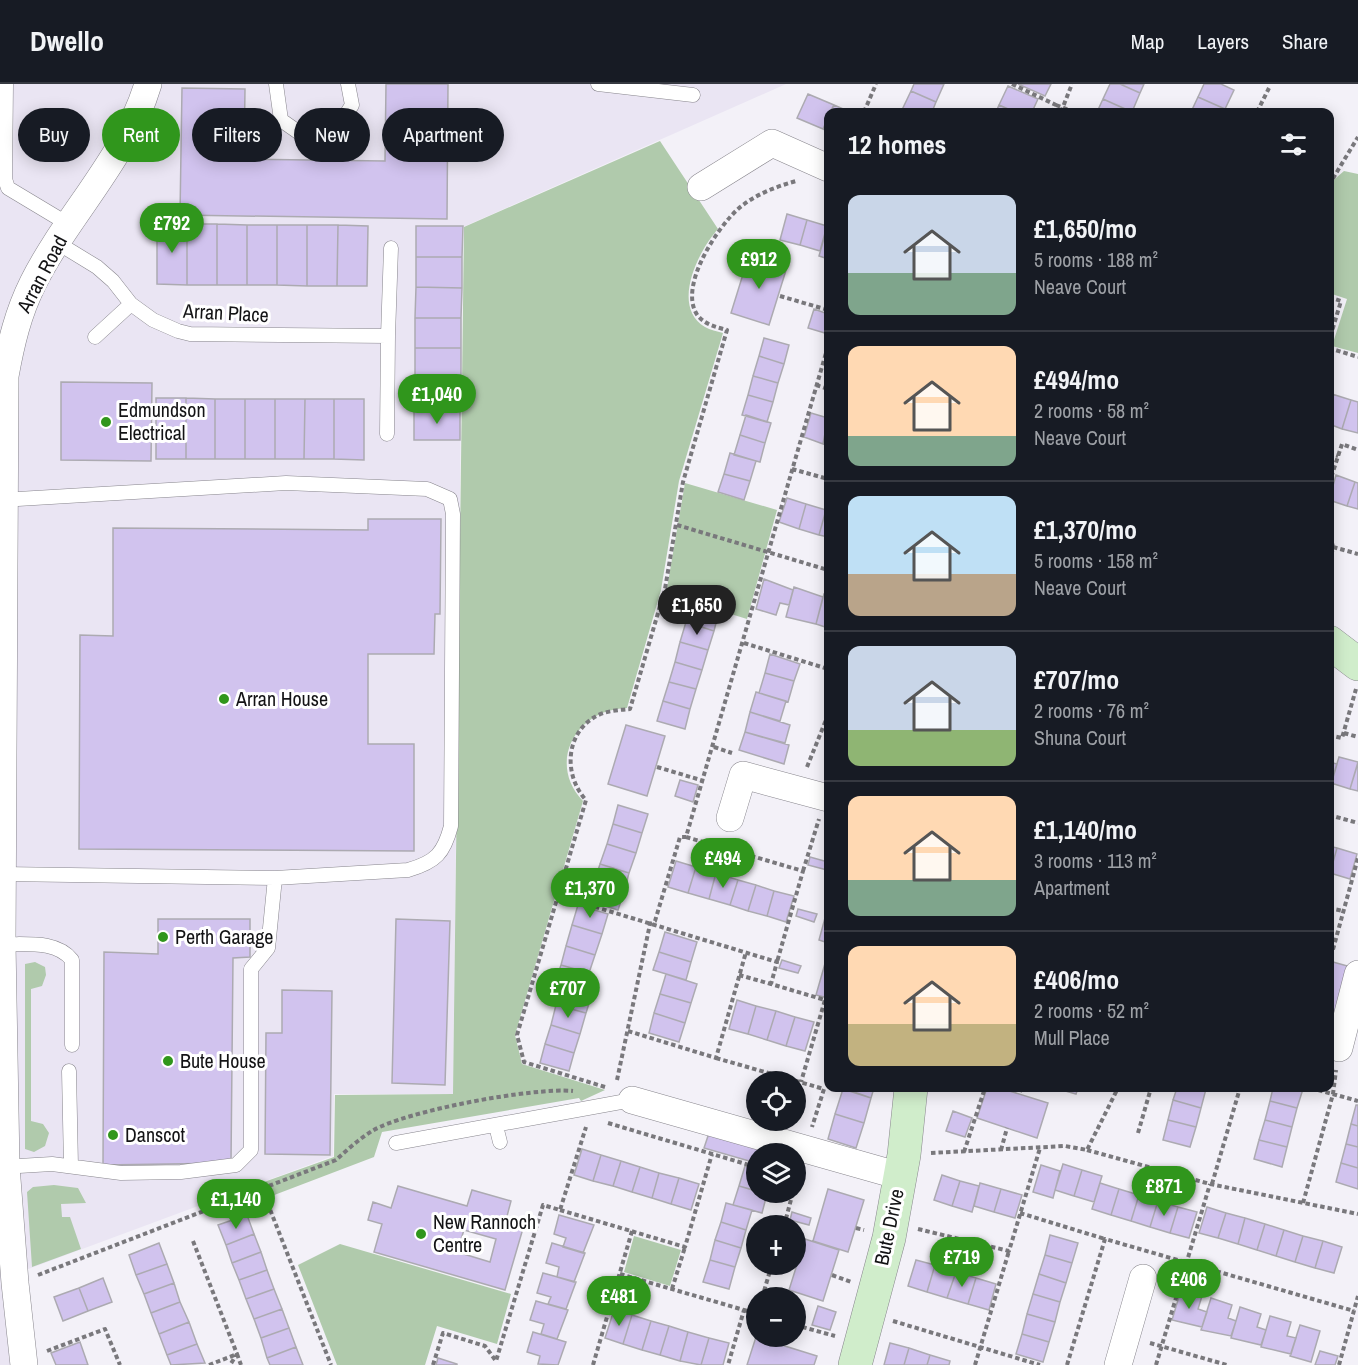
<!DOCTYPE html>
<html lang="en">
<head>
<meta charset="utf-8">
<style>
  :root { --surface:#171b24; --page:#242831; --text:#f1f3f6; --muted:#9ea1a6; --line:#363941; --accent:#30961c }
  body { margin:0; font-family:"Archivo Narrow",sans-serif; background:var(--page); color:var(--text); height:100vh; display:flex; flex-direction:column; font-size:22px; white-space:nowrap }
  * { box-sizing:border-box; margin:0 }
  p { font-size:20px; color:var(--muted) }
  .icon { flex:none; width:33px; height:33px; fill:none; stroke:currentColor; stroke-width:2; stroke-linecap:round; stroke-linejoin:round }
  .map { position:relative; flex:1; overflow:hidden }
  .sheet { position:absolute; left:824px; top:24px; width:510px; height:984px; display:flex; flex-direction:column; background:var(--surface); border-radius:12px; box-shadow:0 3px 15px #0003 }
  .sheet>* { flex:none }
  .banner { position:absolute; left:18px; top:24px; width:570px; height:54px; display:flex; gap:12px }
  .buttons { position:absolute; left:746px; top:987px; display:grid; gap:12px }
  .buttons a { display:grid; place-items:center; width:60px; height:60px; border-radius:50%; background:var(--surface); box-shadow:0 3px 15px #0003; font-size:30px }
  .price { position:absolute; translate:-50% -51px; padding:0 14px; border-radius:21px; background:var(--accent); color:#fff; font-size:20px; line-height:39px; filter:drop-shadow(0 2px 3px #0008) }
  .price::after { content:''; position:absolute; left:50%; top:36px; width:18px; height:14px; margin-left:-9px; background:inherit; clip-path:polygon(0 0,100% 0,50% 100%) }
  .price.active { background:#222; color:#fff }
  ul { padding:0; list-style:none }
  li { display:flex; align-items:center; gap:18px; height:150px; padding:0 24px }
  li+li { border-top:2px solid var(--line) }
  li span { display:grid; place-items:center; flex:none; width:168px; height:120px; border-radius:12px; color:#555 }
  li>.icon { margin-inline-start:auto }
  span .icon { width:72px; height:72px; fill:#fffc; stroke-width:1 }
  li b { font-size:26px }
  h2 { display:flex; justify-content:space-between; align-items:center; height:72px; padding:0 24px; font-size:26px }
  .tag { padding:0 21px; border-radius:27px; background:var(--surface); box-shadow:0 3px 15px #0003; font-size:21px; line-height:54px }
  .tag.active { background:var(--accent); color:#fff }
  header { display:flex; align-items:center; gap:36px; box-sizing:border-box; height:84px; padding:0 30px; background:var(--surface); border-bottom:2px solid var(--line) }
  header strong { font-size:28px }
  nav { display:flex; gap:33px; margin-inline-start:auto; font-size:21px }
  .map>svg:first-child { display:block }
  .built { fill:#eae5f3 }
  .green { fill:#b0caac }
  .building { fill:#d1c3ee; stroke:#acaab1; stroke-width:1.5; fill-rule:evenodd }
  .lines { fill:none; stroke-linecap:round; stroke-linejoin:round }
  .lane-casing { stroke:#87858c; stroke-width:15 }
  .street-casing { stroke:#87858c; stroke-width:28 }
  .secondary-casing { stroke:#87858c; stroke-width:34 }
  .path { stroke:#79787c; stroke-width:4; stroke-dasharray:4.5 3; stroke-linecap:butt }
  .lane { stroke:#fff; stroke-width:14 }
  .street { stroke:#fff; stroke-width:27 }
  .secondary { stroke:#d0edcb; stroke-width:33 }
  .poi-dot { fill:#30961c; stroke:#fff; stroke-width:2 }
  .labels { text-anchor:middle; stroke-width:6; stroke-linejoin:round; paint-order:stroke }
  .street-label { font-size:20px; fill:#131315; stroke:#fff }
  .poi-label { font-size:20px; fill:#131315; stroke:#fff; text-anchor:start }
</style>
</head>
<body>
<header>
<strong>Dwello</strong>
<nav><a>Map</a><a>Layers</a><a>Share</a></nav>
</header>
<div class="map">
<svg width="1358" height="1281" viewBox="0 0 1358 1281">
  <rect width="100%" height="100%" fill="#f3f1f8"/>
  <!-- built -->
  <path class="built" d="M0,0H786L463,143L453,1010H334L333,1072L23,1187L19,1281H0Z"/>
  <!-- green -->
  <path class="green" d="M660,57L718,145C699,166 670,222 705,243C710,246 717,247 723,249L679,397L661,506L627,624C577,625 546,678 583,717L515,951L522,980L605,1006L581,1017L579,1014L382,1048L374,1073L269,1113L264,1098L334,1073L335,1011L453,1010L464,143Z
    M1344,87L1358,90V269L1332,262L1347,215L1329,209V100Z
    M685,399L777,426L747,535L666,510Z
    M35,878L45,883L46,891L42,902L31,905V1037L43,1040L49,1049L45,1062L34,1068L25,1065V880Z
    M54,1101L78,1104L86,1119L61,1120L62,1133H70L81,1165L32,1183L27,1108L33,1103Z
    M634,1152L681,1166L670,1202L624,1188Z
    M340,1160L511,1210L497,1260L437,1242L425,1281H337L298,1181Z"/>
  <!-- building -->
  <path class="building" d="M386,0H448L447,135L180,131L182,4L245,5L244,75L385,77Z
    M914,0H944L936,18L911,7Z
    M1018,0H1051L1045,12Z
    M1110,0H1120L1140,9L1132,28L1103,15Z
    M1120,0H1144L1140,9Z
    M1204,0H1221L1234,6L1225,25L1198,13Z
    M1008,2L1038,15L1032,28H1015L999,21Z
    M911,7L936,18L932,28H901Z
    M808,10L834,21L823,45L797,34Z
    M1198,13L1225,25L1224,28H1191Z
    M1103,15L1132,28H1097Z
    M834,21L850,28H830Z
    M999,21L1015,28H996Z
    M828,34V48L823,45Z
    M787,130L807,136L800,161L780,156Z
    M807,136L827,142L820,167L800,161Z
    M157,140H187V201L157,200Z
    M187,140H217V201H187Z
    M217,140L247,141V201H217Z
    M247,141H277V201H247Z
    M277,141H307V202L277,201Z
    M307,141H338L337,202H307Z
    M338,141L368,142L367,202H337Z
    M416,142H463L462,173H416Z
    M826,147H828V175L819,172Z
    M749,171L787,183L769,241L731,229Z
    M416,173H462V204L416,203Z
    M416,203L462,204L461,234H415Z
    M814,225L828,230V250L808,244Z
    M415,234H461V264H415Z
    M764,254L789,261L784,280L759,272Z
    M415,264H461V295H415Z
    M759,272L784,280L778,299L753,292Z
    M753,292L778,299L773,318L748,311Z
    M415,295H461L460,326L414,325Z
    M61,298L152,299L151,377L61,376Z
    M1332,310L1351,316L1342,345L1329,340Z
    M748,311L773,318L767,338L742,331Z
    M156,314H186V375H156Z
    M186,314L215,315V375H186Z
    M215,315H245V375H215Z
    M245,315H275V375H245Z
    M275,315H305L304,375H275Z
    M305,315H334V375H304Z
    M334,315H364V376L334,375Z
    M1351,316L1358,318V349L1342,345Z
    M414,325L460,326V356H414Z
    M811,329L828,334L823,360L804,353Z
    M746,331L771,339L765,359L740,351Z
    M828,344V361L823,360Z
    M740,351L765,359L760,378L734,371Z
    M730,369L756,377L750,397L724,390Z
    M724,390L750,397L744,416L718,408Z
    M1336,391L1355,398L1347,422L1329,416Z
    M1355,398L1358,399V425L1347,422Z
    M787,414L806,420L799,445L779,438Z
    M806,420L826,426L819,451L799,445Z
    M826,426L828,427V453L819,451Z
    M368,435H441L440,530H435L434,570H368V660H414V767L79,765L80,551L113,552V444L368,446Z
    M764,495L793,506L789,521L780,519L776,531L756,525Z
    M794,503L823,513L816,540L786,533Z
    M824,510L828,511V544L816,540Z
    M692,519L719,527L714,547L686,538Z
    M686,538L714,547L708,566L680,558Z
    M680,558L708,566L702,586L675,578Z
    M770,570L800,580L794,597L765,589Z
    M675,578L702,586L696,605L669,598Z
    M765,589L794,597L788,618L759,609Z
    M669,598L696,605L690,625L663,617Z
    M756,608L786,617L780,637L750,628Z
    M663,617L690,625L685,645L657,637Z
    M750,628L790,641L785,659L745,648Z
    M626,641L665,652L647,712L608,700Z
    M745,648L789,661L784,680L739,666Z
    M1339,673L1358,678L1350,705L1331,699Z
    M1329,678L1337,680L1329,707Z
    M1358,679V707L1350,705Z
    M680,696L698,701L693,718L675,712Z
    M618,721L648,730L642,749L613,740Z
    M613,740L642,749L636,769L607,760Z
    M607,760L636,769L629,789L600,780Z
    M1329,762L1337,764L1330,789H1329Z
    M1337,764L1357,770L1350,795L1330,789Z
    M810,773L828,778L827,786L808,781Z
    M676,777L696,783L688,809L668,803Z
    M600,780L629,789L624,808L594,799Z
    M696,783L716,789L709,815L688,809Z
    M716,789L738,796L730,821L709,815Z
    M738,796L756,801L748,827L730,821Z
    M594,799L624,808L618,826L589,817Z
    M756,801L774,807L767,832L748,827Z
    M774,807L794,812L786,838L767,832Z
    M578,821L608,830L602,850L572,841Z
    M828,823V859L819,856Z
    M798,825L817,830L814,838L796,832Z
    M158,835H250V873L233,874L231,1079L103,1081L104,868L158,870Z
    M396,835L450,837L445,1001L392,999Z
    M572,841L602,850L595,871L566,862Z
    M665,848L697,858L691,878L659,868Z
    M566,862L595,871L589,889L561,881Z
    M659,868L691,878L686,896L653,886Z
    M828,869V914L816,911Z
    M782,876L801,882L798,889L779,884Z
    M1333,878L1351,883L1329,964V893Z
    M561,881L589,889L584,907L555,899Z
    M666,890L697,900L691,919L660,910Z
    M562,901L592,910L586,929L556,921Z
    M282,906L332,907L330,1071L265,1070L266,949H282Z
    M660,910L691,919L685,939L654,929Z
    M737,916L756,922L748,950L729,945Z
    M556,921L586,929L580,950L551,941Z
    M756,922L776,927L767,956L748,950Z
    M776,927L795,933L786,962L767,956Z
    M654,929L685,939L679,958L649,949Z
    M795,933L814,938L805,967L786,962Z
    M551,941L580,950L574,969L545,960Z
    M545,960L574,969L569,987L540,979Z
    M843,1004H874L871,1014Z
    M987,1004H1000L1048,1019L1037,1054L977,1034Z
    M1055,1004H1078L1076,1010Z
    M1177,1004L1206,1005L1201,1024L1173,1016Z
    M1273,1004L1303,1005L1297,1024L1270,1017Z
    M843,1005L871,1014L864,1039L835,1030Z
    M1173,1016L1201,1024L1196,1043L1168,1036Z
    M1270,1017L1297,1024L1292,1043L1265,1036Z
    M1356,1021H1358V1042L1351,1040Z
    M953,1027L972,1034L965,1053L946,1047Z
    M835,1030L864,1039L856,1064L828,1055Z
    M1168,1036L1196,1043L1190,1063L1163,1056Z
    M1265,1036L1292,1043L1287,1063L1259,1056Z
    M1351,1040L1358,1042V1063L1346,1060Z
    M710,1046L777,1070H756V1079L704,1064Z
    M1259,1056L1287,1063L1282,1083L1254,1075Z
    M1346,1060L1358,1063V1084L1341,1079Z
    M582,1065L601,1071L593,1097L574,1091Z
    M601,1071L621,1077L613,1102L593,1097Z
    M621,1077L640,1083L632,1108L613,1102Z
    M1341,1079L1358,1084V1105L1336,1098Z
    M1063,1080L1082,1086L1074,1112L1055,1106Z
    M1041,1081L1060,1087L1053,1114L1033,1108Z
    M745,1082L756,1085V1107L739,1102Z
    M640,1083L659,1089L652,1114L632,1108Z
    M1082,1086L1102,1092L1094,1118L1074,1112Z
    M659,1089L679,1094L671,1120L652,1114Z
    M942,1091L960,1097L952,1122L934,1116Z
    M679,1094L699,1100L691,1126L671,1120Z
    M960,1097L979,1102L972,1128L952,1122Z
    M980,1099L1001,1105L994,1128L974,1122Z
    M1100,1099L1119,1105L1111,1131L1092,1125Z
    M398,1102L467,1122L472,1106L511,1117L506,1136L524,1141L505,1206L374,1168L382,1140L368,1136L373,1118L391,1124ZM464,1146L496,1155L490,1178L457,1168Z
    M739,1102L767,1110L762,1129L733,1121Z
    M828,1105L864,1116L848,1168L813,1157Z
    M1001,1105L1022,1111L1015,1134L994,1128Z
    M1119,1105L1139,1111L1131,1137L1111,1131Z
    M1139,1111L1158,1117L1150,1143L1131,1137Z
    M1158,1117L1178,1123L1170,1149L1150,1143Z
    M726,1119L752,1126L746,1146L721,1138Z
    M1178,1123L1197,1128L1189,1154L1170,1149Z
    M1207,1123L1226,1129L1218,1154L1199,1149Z
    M792,1128L811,1134L809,1141L790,1136Z
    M1226,1129L1245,1134L1238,1160L1218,1154Z
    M247,1131L254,1150L226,1161L218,1141Z
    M559,1131L594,1141L583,1169L563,1163L566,1154L554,1150Z
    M1245,1134L1265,1140L1257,1166L1238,1160Z
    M721,1138L746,1146L741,1164L715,1156Z
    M1265,1140L1284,1146L1276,1172L1257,1166Z
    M1284,1146L1303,1152L1295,1178L1276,1172Z
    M254,1150L261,1168L232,1179L226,1161Z
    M1050,1151L1078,1159L1072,1179L1045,1171Z
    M1303,1152L1323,1157L1315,1184L1295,1178Z
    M805,1155L839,1166L823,1217L789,1206Z
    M715,1156L741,1164L735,1183L710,1176Z
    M1323,1157L1342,1163L1334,1189L1315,1184Z
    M159,1159L167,1180L136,1191L129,1171Z
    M552,1159L585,1169L574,1198L557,1193L559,1183L546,1179Z
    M261,1168L267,1186L239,1196L232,1179Z
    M1045,1171L1072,1179L1066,1199L1039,1190Z
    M710,1176L735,1183L729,1205L703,1198Z
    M916,1176L935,1181L927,1208L908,1202Z
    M167,1180L174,1199L144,1210L136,1191Z
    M935,1181L956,1188L947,1214L927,1208Z
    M267,1186L274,1205L246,1215L239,1196Z
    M956,1188L976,1194L968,1220L947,1214Z
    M543,1189L576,1198L566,1225L548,1220L551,1213L537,1209Z
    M1039,1190L1066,1199L1060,1218L1033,1210Z
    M103,1194L112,1218L88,1227L79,1204Z
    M976,1194L996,1200L989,1226L968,1220Z
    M174,1199L180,1218L151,1229L144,1210Z
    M79,1204L88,1227L63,1237L54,1213Z
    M274,1205L282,1225L254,1235L246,1215Z
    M1181,1206L1202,1212L1198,1225L1207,1228L1202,1243L1172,1236Z
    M1033,1210L1060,1218L1055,1238L1027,1230Z
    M1211,1214L1232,1221L1228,1234L1236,1237L1231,1252L1201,1246Z
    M536,1217L568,1226L557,1255L541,1250L544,1240L530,1236Z
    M180,1218L189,1238L159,1250L151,1229Z
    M818,1222L836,1228L830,1246L812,1241Z
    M1240,1223L1261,1230L1257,1243L1266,1246L1261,1261L1231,1254Z
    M282,1225L289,1244L261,1254L254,1235Z
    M614,1226L632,1231L623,1260L605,1254Z
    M1027,1230L1055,1238L1049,1258L1022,1250Z
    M632,1231L651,1237L642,1266L623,1260Z
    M1270,1232L1291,1238L1287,1252L1296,1254L1291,1270L1261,1263Z
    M651,1237L669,1242L660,1271L642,1266Z
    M189,1238L197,1260L167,1271L159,1250Z
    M1300,1241L1320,1247L1311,1278L1290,1272Z
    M669,1242L688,1248L680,1277L660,1271Z
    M289,1244L296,1263L267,1274L261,1254Z
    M533,1248L566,1258L558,1281L538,1280L540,1272L527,1268Z
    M688,1248L709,1254L701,1281L680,1277Z
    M1022,1250L1049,1258L1043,1278L1016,1270Z
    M756,1253L817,1272L814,1281H747Z
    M709,1254L729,1259L723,1281H701Z
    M80,1258L88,1281H56L51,1269Z
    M890,1259L909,1264L904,1281H884Z
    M197,1260L205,1279L171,1281L167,1271Z
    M296,1263L303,1281H270L267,1274Z
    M909,1264L930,1271L927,1281H904Z
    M1320,1267L1338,1272L1335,1281H1315Z
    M930,1271L950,1277L949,1281H927Z
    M438,1274L457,1280V1281H436Z"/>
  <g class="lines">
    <defs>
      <path id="lane" d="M6,0L5,95L8,104L68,140
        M276,0L281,36L301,50L337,45L352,21L348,0
        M598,0L693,11
        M56,158L97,183L113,197L131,220L153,236L178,247L190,250L388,252L391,164
        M95,253L131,220
        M387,350L388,252
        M1,416L286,399L427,405L450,415L453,430L451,742C444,769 436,778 408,786L275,794L3,790
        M2,860C26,861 56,856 72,876V961
        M69,987L71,1082
        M496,1042L500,1058
        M396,1059L632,1016
        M2,1083L52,1080L121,1089L181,1088L236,1081L251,1066V885L268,864L275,794"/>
      <path id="street" d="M701,103L772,59L828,84
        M730,734L743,691L828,714
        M1339,964L1358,890
        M632,1016L900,1092
        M24,1281L15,1199L6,1082L2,860L5,292C11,259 18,229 33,199C67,131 126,74 148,0
        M1118,1281L1143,1194"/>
      <path id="secondary" d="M1329,558L1358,580
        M855,1281L889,1154L904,1071L911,1004"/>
    </defs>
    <!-- lane casing -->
    <use href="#lane" class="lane-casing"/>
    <!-- street casing -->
    <use href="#street" class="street-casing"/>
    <!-- secondary casing -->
    <use href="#secondary" class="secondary-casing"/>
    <!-- path -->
    <path class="path" d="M1012,0L1056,21L1053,28
      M1056,21L1074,28
      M864,28L876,0
      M1061,28L1072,0
      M1257,28L1269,4
      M1329,101L1358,53
      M780,212L828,226
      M1329,213L1341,217L1329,257
      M1329,264L1358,273
      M816,301L828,305
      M1329,369L1338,372
      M792,385L828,395
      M1329,400L1342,360L1358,366
      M677,441L828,486
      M1329,445L1333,463L1329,485
      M1333,463L1358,470
      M744,559L828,585
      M1344,649L1358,653
      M1329,651L1342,654L1356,605
      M714,663L732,669
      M657,683L704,697
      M807,683L828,631
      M1329,731L1358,739
      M686,753L803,787L777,878
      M803,787L819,735
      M559,812L777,878L771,900L825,916L801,998
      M1329,824L1343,827
      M1329,880L1358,774
      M739,891L771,900
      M628,947L716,974L746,868
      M716,974L824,1005L812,1043
      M617,996L650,840L655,837L680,753H686L828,262
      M605,1003L524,978L517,951L586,716C564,692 565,652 593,634C603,627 618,626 630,625L665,505L683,398L727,246C716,243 706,241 698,232C677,204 717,144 738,125C754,111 775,103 796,97
      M1311,1004L1358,1017
      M1020,1008L1021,1004
      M608,1039L756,1083
      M1138,1049L1151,1004
      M1001,1066L1007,1044
      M1087,1066L1210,1100L1358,1130
      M964,1068L985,1004
      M931,1069L1065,1062L1087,1066L1118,1004
      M795,1094L798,1095L800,1087
      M1212,1100L1240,1004
      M795,1103L798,1095
      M262,1105L331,1281
      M1303,1119L1333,1010L1336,986
      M560,1126L685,1163L712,1070
      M1020,1129L1105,1155
      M784,1142L793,1108
      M856,1144L864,1146
      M918,1145L1009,1167L1040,1064
      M193,1157L237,1270L230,1281
      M620,1190L744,1226L728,1281
      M38,1191L336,1076C347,1066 359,1055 372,1047C405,1027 534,1003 573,1007
      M832,1191L851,1198
      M672,1205L685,1163
      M762,1214L772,1180
      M744,1226L756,1229
      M893,1237L1040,1281
      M795,1241L835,1252
      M1150,1259L1227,1281
      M47,1267L105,1245L120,1281
      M209,1281L237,1270L241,1281
      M433,1281L443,1249L485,1262L496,1277L543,1121L560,1126L586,1043
      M593,1281L632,1147
      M975,1281L1009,1167
      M1067,1281L1105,1155L1354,1227
      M1156,1281L1210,1100
      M1339,1281L1358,1212"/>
    <!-- lane -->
    <use href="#lane" class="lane"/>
    <!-- street -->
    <use href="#street" class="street"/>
    <!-- secondary -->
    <use href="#secondary" class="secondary"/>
  </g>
  <!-- markers -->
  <g class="poi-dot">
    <circle cx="106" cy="338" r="6"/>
    <circle cx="224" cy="615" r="6"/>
    <circle cx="163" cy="853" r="6"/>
    <circle cx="168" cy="977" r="6"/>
    <circle cx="113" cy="1051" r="6"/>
    <circle cx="421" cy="1150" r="6"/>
  </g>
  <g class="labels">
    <!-- street labels -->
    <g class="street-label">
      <text transform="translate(42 190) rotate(-62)" y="7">Arran Road</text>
      <text transform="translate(226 229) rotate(3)" y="7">Arran Place</text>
      <text transform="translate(889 1143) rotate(-78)" y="7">Bute Drive</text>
    </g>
    <!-- poi labels -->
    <g class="poi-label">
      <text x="118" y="333">Edmundson<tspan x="118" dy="23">Electrical</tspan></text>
      <text x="236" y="622">Arran House</text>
      <text x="175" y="860">Perth Garage</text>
      <text x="180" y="984">Bute House</text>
      <text x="125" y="1058">Danscot</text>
      <text x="433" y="1145">New Rannoch<tspan x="433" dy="23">Centre</tspan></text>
    </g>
  </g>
</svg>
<div class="buttons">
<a><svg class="icon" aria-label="locate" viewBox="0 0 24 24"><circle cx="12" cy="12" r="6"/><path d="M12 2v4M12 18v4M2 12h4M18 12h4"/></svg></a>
<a><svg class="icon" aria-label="layers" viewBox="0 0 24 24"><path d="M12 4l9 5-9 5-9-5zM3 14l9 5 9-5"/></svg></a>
<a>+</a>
<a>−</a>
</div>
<b class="price" style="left:172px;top:170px">£792</b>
<b class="price" style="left:759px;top:206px">£912</b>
<b class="price" style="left:437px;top:341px">£1,040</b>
<b class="price active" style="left:697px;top:552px">£1,650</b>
<b class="price" style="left:723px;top:805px">£494</b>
<b class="price" style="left:590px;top:835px">£1,370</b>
<b class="price" style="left:568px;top:935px">£707</b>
<b class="price" style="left:1164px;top:1133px">£871</b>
<b class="price" style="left:236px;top:1146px">£1,140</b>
<b class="price" style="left:962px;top:1204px">£719</b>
<b class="price" style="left:1189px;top:1226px">£406</b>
<b class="price" style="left:619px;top:1243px">£481</b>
<div class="banner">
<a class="tag">Buy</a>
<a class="tag active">Rent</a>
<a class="tag">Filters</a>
<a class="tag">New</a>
<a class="tag">Apartment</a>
</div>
<section class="sheet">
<h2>12 homes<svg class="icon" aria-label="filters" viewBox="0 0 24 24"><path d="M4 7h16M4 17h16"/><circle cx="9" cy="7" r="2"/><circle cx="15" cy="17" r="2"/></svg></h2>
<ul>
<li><span style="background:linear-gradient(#c9d6e8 65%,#7fa58c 0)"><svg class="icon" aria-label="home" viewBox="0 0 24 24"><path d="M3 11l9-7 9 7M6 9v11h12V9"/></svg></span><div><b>£1,650/mo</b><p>5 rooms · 188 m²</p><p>Neave Court</p></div></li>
<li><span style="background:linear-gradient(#ffd9b3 75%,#7fa58c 0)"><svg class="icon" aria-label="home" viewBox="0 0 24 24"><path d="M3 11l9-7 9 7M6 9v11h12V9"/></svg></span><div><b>£494/mo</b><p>2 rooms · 58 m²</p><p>Neave Court</p></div></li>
<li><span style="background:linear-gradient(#bfe0f5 65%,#b9a48a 0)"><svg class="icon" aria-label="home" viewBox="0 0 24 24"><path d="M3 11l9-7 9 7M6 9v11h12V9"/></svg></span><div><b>£1,370/mo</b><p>5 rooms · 158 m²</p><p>Neave Court</p></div></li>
<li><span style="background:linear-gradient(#c9d6e8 70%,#8fb573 0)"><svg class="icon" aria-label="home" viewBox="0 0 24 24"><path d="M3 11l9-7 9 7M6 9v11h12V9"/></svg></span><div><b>£707/mo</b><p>2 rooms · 76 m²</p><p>Shuna Court</p></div></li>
<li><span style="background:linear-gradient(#ffd9b3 70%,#7fa58c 0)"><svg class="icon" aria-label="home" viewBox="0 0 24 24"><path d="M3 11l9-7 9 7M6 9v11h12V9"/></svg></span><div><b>£1,140/mo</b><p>3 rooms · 113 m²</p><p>Apartment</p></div></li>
<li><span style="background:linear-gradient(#ffd9b3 65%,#c2b280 0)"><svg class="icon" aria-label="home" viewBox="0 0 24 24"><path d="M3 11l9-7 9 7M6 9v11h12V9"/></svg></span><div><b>£406/mo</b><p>2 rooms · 52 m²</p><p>Mull Place</p></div></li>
</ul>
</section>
</div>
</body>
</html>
